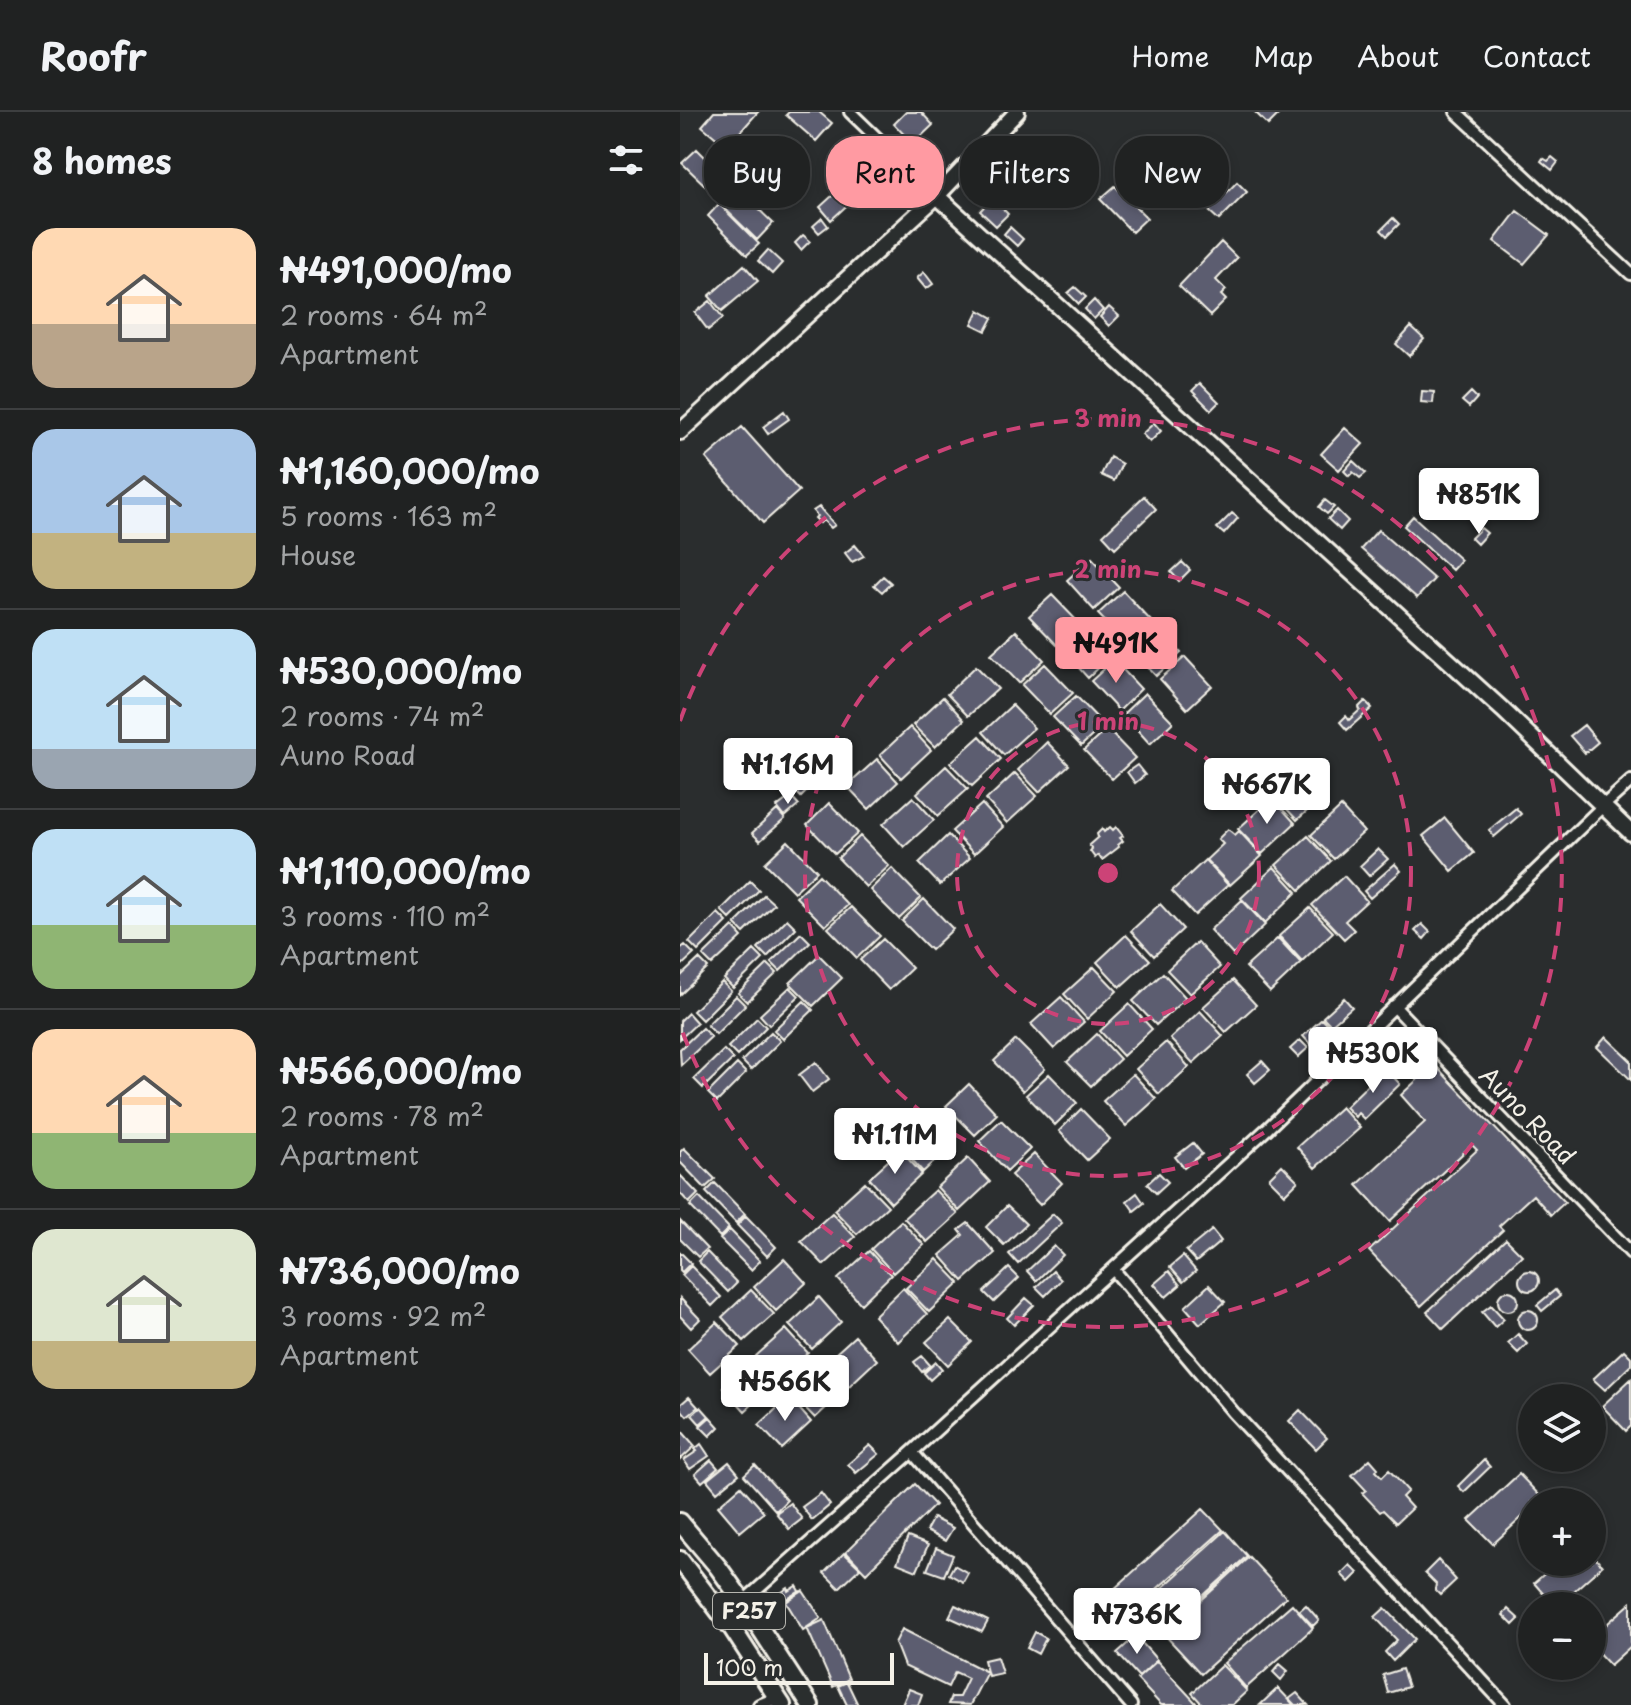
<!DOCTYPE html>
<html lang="en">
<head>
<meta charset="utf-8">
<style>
  :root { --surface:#202222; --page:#2d2f2f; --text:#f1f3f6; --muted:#a2a4a5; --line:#3d3f40; --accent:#ff9aa2 }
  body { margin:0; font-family:"Playpen Sans",sans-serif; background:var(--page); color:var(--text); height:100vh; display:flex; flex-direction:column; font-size:30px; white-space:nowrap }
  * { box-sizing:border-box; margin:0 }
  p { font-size:26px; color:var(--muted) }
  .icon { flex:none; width:44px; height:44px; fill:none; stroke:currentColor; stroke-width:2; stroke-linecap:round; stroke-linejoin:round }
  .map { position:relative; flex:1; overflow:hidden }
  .drawer { display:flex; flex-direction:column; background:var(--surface); width:680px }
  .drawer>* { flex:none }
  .banner { position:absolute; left:24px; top:24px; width:760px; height:72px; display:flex; gap:16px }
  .buttons { position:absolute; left:838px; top:1272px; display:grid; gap:16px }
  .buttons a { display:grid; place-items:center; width:88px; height:88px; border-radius:50%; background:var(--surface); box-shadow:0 4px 12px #0003,0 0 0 2px var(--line); font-size:40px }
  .scale { position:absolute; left:24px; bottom:20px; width:190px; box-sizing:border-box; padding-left:8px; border:4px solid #f4f1e8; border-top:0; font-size:22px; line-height:28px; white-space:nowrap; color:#f4f1e8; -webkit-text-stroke:6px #2a2d2e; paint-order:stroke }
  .price { position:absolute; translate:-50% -68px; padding:0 18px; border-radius:8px; background:#fff; color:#222; font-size:26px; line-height:52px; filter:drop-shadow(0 2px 4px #0008) }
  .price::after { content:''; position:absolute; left:50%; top:48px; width:24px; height:18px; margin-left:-12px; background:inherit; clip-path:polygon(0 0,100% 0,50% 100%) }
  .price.selected { background:var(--accent); color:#111 }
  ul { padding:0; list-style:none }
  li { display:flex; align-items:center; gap:24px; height:200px; padding:0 32px }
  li+li { border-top:2px solid var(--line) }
  li span { display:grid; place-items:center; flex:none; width:224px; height:160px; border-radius:24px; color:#555 }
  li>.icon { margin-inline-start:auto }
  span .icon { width:96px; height:96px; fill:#fffc; stroke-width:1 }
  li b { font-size:34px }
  h2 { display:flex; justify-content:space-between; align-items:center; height:96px; padding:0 32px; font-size:34px }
  .chip { padding:0 28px; border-radius:32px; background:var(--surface); box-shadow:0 4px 12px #0003,0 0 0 2px var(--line); font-size:28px; line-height:72px }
  .chip.selected { background:var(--accent); color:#111 }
  header { display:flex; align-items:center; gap:48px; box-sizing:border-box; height:112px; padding:0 40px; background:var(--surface); border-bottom:2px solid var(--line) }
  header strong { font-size:38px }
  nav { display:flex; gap:44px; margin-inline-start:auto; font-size:28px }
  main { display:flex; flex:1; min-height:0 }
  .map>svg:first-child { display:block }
  .building { fill:#5b5d6f; stroke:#f4f1e8; stroke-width:2 }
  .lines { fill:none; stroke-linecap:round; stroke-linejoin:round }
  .street-casing { stroke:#f4f1e8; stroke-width:16 }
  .secondary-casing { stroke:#f4f1e8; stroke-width:20 }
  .primary-casing { stroke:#f4f1e8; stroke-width:22 }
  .street { stroke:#2a2d2e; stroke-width:10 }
  .secondary { stroke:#2a2d2e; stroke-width:14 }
  .primary { stroke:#2a2d2e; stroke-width:16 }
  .ring { fill:none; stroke:#cc4377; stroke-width:4; stroke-dasharray:14 10 }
  .labels { text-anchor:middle; stroke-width:6; stroke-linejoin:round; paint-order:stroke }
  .shield { fill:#2a2d2e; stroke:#b7b6b0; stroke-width:2 }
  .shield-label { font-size:22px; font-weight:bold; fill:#f4f1e8 }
  .street-label { font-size:24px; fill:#f4f1e8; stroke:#2a2d2e }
  .centre { fill:#cc4377; stroke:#2a2d2e; stroke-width:4 }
  .ring-label { font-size:24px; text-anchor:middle; font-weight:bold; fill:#cc4377; stroke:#2a2d2e; stroke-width:6; stroke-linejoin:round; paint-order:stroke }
</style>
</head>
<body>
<header>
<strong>Roofr</strong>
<nav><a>Home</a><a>Map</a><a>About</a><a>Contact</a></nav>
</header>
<main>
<section class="drawer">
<h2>8 homes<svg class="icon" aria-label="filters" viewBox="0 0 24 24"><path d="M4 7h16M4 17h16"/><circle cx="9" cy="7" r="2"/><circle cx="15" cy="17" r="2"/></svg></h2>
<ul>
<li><span style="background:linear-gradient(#ffd9b3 60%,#b9a48a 0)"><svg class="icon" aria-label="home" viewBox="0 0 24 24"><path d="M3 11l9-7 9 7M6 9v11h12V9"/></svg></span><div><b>₦491,000/mo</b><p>2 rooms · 64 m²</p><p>Apartment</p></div></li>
<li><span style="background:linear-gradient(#a9c7e8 65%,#c2b280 0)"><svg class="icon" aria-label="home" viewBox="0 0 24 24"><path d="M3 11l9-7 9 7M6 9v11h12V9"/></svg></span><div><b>₦1,160,000/mo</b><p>5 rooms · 163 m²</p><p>House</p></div></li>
<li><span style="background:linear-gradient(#bfe0f5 75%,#9aa5b1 0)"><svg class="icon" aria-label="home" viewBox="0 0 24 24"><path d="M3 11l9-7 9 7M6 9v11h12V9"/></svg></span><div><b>₦530,000/mo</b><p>2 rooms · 74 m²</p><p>Auno Road</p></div></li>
<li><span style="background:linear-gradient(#bfe0f5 60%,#8fb573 0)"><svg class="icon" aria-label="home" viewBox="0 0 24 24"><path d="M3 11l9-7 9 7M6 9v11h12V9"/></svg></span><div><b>₦1,110,000/mo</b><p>3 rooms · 110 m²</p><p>Apartment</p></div></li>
<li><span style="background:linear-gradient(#ffd9b3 65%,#8fb573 0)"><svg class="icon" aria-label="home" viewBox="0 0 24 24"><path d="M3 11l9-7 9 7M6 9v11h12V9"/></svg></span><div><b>₦566,000/mo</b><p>2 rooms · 78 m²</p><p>Apartment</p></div></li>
<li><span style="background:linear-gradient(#dfe7d0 70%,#c2b280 0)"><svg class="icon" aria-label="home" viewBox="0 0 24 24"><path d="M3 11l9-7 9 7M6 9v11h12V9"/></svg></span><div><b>₦736,000/mo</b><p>3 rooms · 92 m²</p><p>Apartment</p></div></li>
</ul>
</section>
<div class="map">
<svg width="951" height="1593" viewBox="0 0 951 1593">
  <rect width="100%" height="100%" fill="#2a2d2e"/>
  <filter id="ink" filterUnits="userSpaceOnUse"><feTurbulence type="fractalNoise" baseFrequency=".0125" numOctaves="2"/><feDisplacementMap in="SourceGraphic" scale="16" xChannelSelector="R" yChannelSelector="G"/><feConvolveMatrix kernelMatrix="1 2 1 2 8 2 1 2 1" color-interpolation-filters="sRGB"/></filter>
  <g filter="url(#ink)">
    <!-- building -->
    <path class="building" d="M34,0H78L47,35L22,14Z
      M109,0H139L152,11L136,29L106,3Z
      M226,0H241L253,13L233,32L214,12Z
      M575,0H601L588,13Z
      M17,37L45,65L31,79L2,51Z
      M872,45L878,50L872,58L861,49L863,46L868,49Z
      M188,51L198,62L177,81L167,70Z
      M46,66L93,111L77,128L34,86L37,83L33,80Z
      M557,70L567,80L539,108L529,99Z
      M163,74L175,86L151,108L140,95Z
      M435,74L467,106L452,120L420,87Z
      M312,86L328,102L316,114L300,99Z
      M39,92L79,132L67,143L28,104Z
      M837,99L869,123L844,152L814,129Z
      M142,106L148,114L139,121L133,114Z
      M713,106L719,112L707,124L701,118Z
      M330,115L343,127L337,134L324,122Z
      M123,123L130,129L121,138L115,131Z
      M541,130L557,146L536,168L546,178L541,183L546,188L530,204L499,174Z
      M88,138L102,151L92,162L78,149Z
      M64,153L78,169L42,199L29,184Z
      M244,160L253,172L246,177L237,166Z
      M395,175L406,185L399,192L388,181Z
      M414,188L423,198L414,207L405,197Z
      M30,189L43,206L28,218L15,201Z
      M429,195L439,204L429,214L420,205Z
      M299,198L313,206L306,219L292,212Z
      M731,215L744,227L729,244L716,232Z
      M520,271L539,290L531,298L512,279Z
      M742,279L754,280L753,291L741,290Z
      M791,280L797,286L789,295L782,289Z
      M104,299L109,307L88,322L83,315Z
      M474,311L481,319L470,330L462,322Z
      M62,315L119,379L83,411L26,346Z
      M665,316L683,332L659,358L641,342Z
      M430,345L442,352L434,369L421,363Z
      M673,349L686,361L680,366L673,360L669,364L664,359Z
      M464,384L476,397L435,436L423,423Z
      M645,388L654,395L647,402L639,395Z
      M139,395L155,413L151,416L143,408L140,411L135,406L137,404L133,399Z
      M657,398L668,409L660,418L648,407Z
      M552,401L558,406L544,422L537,416Z
      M733,404L781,448L772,458L724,414Z
      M801,416L807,421L797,432L791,426Z
      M698,418L754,467L737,486L681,437Z
      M175,433L184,444L172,450L165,441Z
      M412,446L439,475L414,498L387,468Z
      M502,450L510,458L499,469L491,460Z
      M203,464L211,471L202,480L194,473Z
      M443,479L471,509L446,531L418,502Z
      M372,483L400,512L377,533L349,504Z
      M474,512L501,541L476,564L449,535Z
      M403,515L431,544L408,566L381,536Z
      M336,519L364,548L339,571L311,542Z
      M505,545L532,574L507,597L480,567Z
      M434,548L461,577L439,599L411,569Z
      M365,552L393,581L370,602L342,573Z
      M296,554L318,577L288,604L267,582Z
      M465,581L493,610L470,632L443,602Z
      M396,584L424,613L401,634L373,605Z
      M263,585L284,608L255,635L233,613Z
      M685,589L692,596L667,618L660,610L666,604L669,608L680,598L679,595Z
      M332,593L354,616L324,643L303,620Z
      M904,613L918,630L905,641L890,624Z
      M230,615L251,638L221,666L200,643Z
      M427,617L455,646L432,667L404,638Z
      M300,624L321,647L292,674L270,651Z
      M367,630L389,653L359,680L338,658Z
      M133,647L151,665L144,672L139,667L121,685L108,672Z
      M197,647L218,670L189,697L167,674Z
      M590,652L603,664L595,672L582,660Z
      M457,653L465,663L455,671L447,660Z
      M266,654L288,677L258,704L237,681Z
      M623,656L647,681L617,708L594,683Z
      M335,661L357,684L327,711L306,688Z
      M111,684L119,693L105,705L97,695Z
      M233,685L254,708L224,735L203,712Z
      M592,686L615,711L582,742L558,717Z
      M149,691L178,721L155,742L127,713Z
      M302,692L323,715L294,742L272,719Z
      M661,695L684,720L654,747L631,723Z
      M836,696L841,702L814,725L809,718Z
      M97,698L105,707L80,729L72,721Z
      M765,706L794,741L772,759L743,724Z
      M430,715L433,718L436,715L443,724L440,726L443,729L438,733L439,735L422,748L418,743L415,746L410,739L412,737L409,733L418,725L417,722L422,717L424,720Z
      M548,717L555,723L559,719L582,744L550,773L526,748L543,732L538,727Z
      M268,723L290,746L260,773L239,751Z
      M180,724L209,754L186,775L158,746Z
      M628,724L651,749L620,778L596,753Z
      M108,729L137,759L114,780L85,751Z
      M698,737L708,747L689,764L680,754Z
      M525,748L548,773L515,803L492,779Z
      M715,752L721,759L690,786L684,779Z
      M594,755L617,780L585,811L561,786Z
      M212,756L241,786L219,807L190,778Z
      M139,763L168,793L145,814L116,785Z
      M664,764L687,789L665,809L674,818L664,827L632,793Z
      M70,769L79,778L50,807L41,798Z
      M84,783L94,792L64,821L55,812Z
      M244,787L273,817L251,838L222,809Z
      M562,788L585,813L553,843L530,818Z
      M480,792L503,817L474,844L451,819Z
      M171,795L200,824L177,846L148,816Z
      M630,796L653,820L622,849L599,824Z
      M38,801L47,810L18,839L9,830Z
      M107,807L116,816L87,845L78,836Z
      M742,812L750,820L744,827L735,819Z
      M53,815L62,825L32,853L23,844Z
      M121,821L130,830L100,859L91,850Z
      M446,823L470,848L440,875L417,850Z
      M598,826L621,851L590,880L566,855Z
      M203,827L232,856L209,878L180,848Z
      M517,830L540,855L510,882L487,858Z
      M5,833L14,842L0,855V837Z
      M74,838L83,847L53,876L44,867Z
      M139,843L162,866L133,894L110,871Z
      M19,847L28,856L0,883V865Z
      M88,852L97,861L67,890L58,881Z
      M414,855L437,879L407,907L384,882Z
      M483,861L506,886L476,913L453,889Z
      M553,868L576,893L546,920L523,895Z
      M42,870L51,879L22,908L13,899Z
      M110,875L119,884L89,913L80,903Z
      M56,884L65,893L36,922L27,913Z
      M381,885L404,910L374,937L351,912Z
      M664,886L672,895L651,913L643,905Z
      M124,889L133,898L103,927L94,918Z
      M449,892L472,917L443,944L420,919Z
      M520,899L543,924L513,951L490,927Z
      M8,901L17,911L0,927V909Z
      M77,906L86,915L57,944L48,935Z
      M642,907L650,915L631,933L623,924Z
      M22,916L31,925L1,953L0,937Z
      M91,920L100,929L71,958L62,949Z
      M417,922L440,947L411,974L387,950Z
      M926,925L951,949V968L917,935Z
      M336,928L365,957L343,979L314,949Z
      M620,928L628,936L618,945L610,937Z
      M486,930L509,955L479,982L456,957Z
      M44,938L53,947L23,976L14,967Z
      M582,949L590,958L575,971L567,962Z
      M136,950L149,967L132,980L119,963Z
      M57,952L66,961L37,990L28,981Z
      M754,952L885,1090L871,1103L853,1083L819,1114L823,1118L741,1194L689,1139L797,1038L792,1033L710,1109L677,1073L745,1010L721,983Z
      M705,956L720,972L684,1007L678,1001L675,1005L665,995Z
      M369,962L397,991L375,1013L346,983Z
      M453,962L476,987L446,1014L423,989Z
      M289,972L317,1002L295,1023L266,994Z
      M661,995L680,1016L635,1056L617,1035Z
      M401,997L430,1027L407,1048L379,1019Z
      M251,1007L274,1031L243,1060L221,1035Z
      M321,1008L350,1037L327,1059L299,1029Z
      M513,1031L522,1042L504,1056L495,1045Z
      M4,1036L35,1067L25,1076L0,1050V1040Z
      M220,1038L242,1062L211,1091L189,1066Z
      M354,1042L382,1071L360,1093L331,1063Z
      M288,1046L310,1070L279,1099L257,1075Z
      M602,1053L618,1069L605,1082L589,1066Z
      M479,1061L488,1070L476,1081L467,1072Z
      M0,1063L18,1082L9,1091L0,1081Z
      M185,1070L208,1094L177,1122L154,1098Z
      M35,1071L65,1102L56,1111L26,1080Z
      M255,1078L278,1102L247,1130L224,1106Z
      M457,1081L464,1091L454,1099L447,1089Z
      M19,1085L49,1116L40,1125L10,1094Z
      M327,1094L346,1112L324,1133L306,1115Z
      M152,1101L175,1125L144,1153L121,1129Z
      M373,1102L382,1111L338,1152L329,1142Z
      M66,1104L96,1135L87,1144L57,1113Z
      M0,1109L27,1137L18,1145L0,1127Z
      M221,1109L244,1133L213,1161L191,1137Z
      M288,1111L315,1141L283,1169L260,1143L283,1123L279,1118Z
      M50,1118L80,1149L71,1158L40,1127Z
      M532,1118L541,1129L516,1150L506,1139Z
      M826,1127L842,1143L763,1217L747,1200Z
      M374,1134L383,1143L356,1169L347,1159Z
      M189,1139L211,1163L181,1192L158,1167Z
      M0,1140L11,1151L2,1160L0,1158Z
      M27,1140L57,1171L48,1180L18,1149Z
      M503,1144L516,1159L503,1170L490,1155Z
      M104,1147L126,1171L96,1199L74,1175Z
      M257,1147L280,1171L249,1200L226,1176Z
      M11,1154L41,1185L32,1194L2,1163Z
      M329,1156L339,1166L314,1190L304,1180Z
      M373,1159L381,1168L365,1184L356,1175Z
      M489,1159L500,1173L486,1185L474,1172Z
      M839 1169a10 10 0 1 1 20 0a10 10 0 1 1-20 0Z
      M529,1173L545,1190L520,1212L505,1195Z
      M223,1176L247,1202L218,1230L194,1204Z
      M71,1178L94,1202L64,1229L42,1205Z
      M875,1178L880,1184L862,1199L857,1193Z
      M818 1189a10 10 0 1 1 20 0a10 10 0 1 1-20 0Z
      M139,1185L161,1210L132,1237L109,1213Z
      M0,1186L20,1207L11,1216L0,1204Z
      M346,1186L354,1193L334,1213L327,1206Z
      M811,1193L824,1207L815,1215L802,1200Z
      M838 1208a10 10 0 1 1 20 0a10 10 0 1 1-20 0Z
      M270,1208L292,1230L268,1253L246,1230Z
      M37,1210L60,1234L30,1261L8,1237Z
      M106,1217L128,1241L99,1268L76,1244Z
      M838,1222L847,1232L838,1241L828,1231Z
      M175,1224L197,1248L168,1275L145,1251Z
      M944,1238L951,1245V1253L925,1278L913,1267Z
      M242,1244L250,1253L242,1260L234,1250Z
      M73,1248L95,1272L65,1299L43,1275Z
      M256,1250L262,1257L250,1268L244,1261Z
      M142,1255L164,1279L135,1306L112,1282Z
      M951,1267V1314L946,1319L922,1294Z
      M9,1285L18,1295L7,1304L0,1296V1293Z
      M109,1285L131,1310L102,1337L79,1313Z
      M21,1295L29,1304L20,1312L12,1303Z
      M620,1298L647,1326L636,1337L609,1309Z
      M30,1305L39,1315L30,1324L20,1314Z
      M0,1317L15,1334L0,1348Z
      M21,1332L29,1344L10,1357L4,1348L17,1339L15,1337Z
      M190,1333L199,1342L176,1361L168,1352Z
      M690,1347L698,1356L696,1359L702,1365L709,1358L728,1379L722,1385L732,1396L716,1411L703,1398L700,1400L682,1381L686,1378L672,1363Z
      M31,1348L38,1356L22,1370L15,1362Z
      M804,1348L810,1355L784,1380L778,1374Z
      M49,1350L59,1362L37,1380L27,1368Z
      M75,1353L107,1388L96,1399L64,1363Z
      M839,1362L862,1386L858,1390H852V1396L813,1432L789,1408Z
      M235,1372L255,1393L186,1461L166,1440Z
      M61,1374L84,1400L60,1420L38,1394Z
      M141,1381L150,1393L132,1408L122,1395Z
      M110,1391L122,1407L109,1417L96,1401Z
      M523,1397L543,1418L442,1508L423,1487Z
      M253,1406L273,1416L265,1429L246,1419Z
      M545,1419L567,1444L482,1521L459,1497Z
      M228,1425L248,1433L237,1459L217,1451Z
      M256,1436L273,1443L264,1464L247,1458Z
      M164,1441L180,1456L159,1476L144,1461Z
      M912,1442L922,1454L877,1494H874L854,1471L878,1450H912Z
      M569,1445L606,1485L521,1562L484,1522Z
      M758,1448L776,1468L760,1483L755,1478L756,1472L745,1461Z
      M274,1453L288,1461L283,1470L269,1462Z
      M670,1453L678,1461L669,1470L661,1462Z
      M117,1474L120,1479L107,1487L102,1480L108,1476L109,1479Z
      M123,1479L141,1506L123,1518L106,1490Z
      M416,1485L431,1499L414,1517L399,1503Z
      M951,1491V1534L930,1553L912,1534V1525Z
      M612,1492L633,1516L566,1576L544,1551Z
      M275,1493L308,1509L302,1520L269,1505Z
      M626,1493L639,1508L633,1514L619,1499Z
      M705,1496L735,1527L713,1549L705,1540L717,1528L695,1505Z
      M828,1497L839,1507L833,1513L823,1503Z
      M144,1508L169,1567L153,1575L127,1516Z
      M222,1517L307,1560L290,1593L268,1592L271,1585H279L288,1566L275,1560L268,1575L224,1554L215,1531Z
      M355,1520L366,1526L358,1542L347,1536Z
      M456,1524L477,1548L459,1565L437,1541Z
      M317,1545L322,1561L308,1564L304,1548Z
      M477,1549L516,1591L514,1593H481L457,1567Z
      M600,1552L608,1559L601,1568L593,1560Z
      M542,1553L567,1579L552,1593H523L512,1581Z
      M722,1557L728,1575L708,1581L703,1563Z
      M167,1570L178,1593H167L158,1574Z
      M598,1576L614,1593H580Z
      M229,1577L242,1582L238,1593H222Z
      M617,1581L628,1593H615L609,1587Z"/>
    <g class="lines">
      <defs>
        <path id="street" d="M170,0L257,84
          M776,0L951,162
          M714,894L951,1141
          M433,1157L553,1300L825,1593
          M232,1340L451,1593
          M63,1490L232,1340L588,1016L922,695L951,669
          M79,1593L97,1586"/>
        <path id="secondary" d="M257,84L823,598L951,721
          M0,320L257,84L337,0"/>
        <path id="primary" d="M0,1410L38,1455L63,1490L130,1593
          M0,1448L52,1516L102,1593"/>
      </defs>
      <!-- street casing -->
      <use href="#street" class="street-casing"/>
      <!-- secondary casing -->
      <use href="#secondary" class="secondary-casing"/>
      <!-- primary casing -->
      <use href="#primary" class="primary-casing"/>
      <!-- street -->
      <use href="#street" class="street"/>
      <!-- secondary -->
      <use href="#secondary" class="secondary"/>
      <!-- primary -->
      <use href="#primary" class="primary"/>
    </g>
  </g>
  <!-- distance rings -->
  <g class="ring">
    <circle cx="428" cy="761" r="151"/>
    <circle cx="428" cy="761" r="303"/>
    <path d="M0 609A454 454 0 1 1 0 913"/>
  </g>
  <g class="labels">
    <!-- shield labels -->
    <rect class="shield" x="33" y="1481" width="72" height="36" rx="6"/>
    <g class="shield-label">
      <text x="69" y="1507">F257</text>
    </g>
    <!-- street labels -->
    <g class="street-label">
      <text transform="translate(847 1004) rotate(46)" y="8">Auno Road</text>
    </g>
  </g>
  <circle cx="428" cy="761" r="12" class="centre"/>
  <g class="ring-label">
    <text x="428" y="315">3 min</text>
    <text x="428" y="466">2 min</text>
    <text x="428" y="618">1 min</text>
  </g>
</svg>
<div class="buttons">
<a><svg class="icon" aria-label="layers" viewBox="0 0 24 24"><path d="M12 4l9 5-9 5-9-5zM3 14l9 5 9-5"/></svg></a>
<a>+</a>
<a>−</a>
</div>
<div class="scale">100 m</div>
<b class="price" style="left:799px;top:424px">₦851K</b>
<b class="price selected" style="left:436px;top:573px">₦491K</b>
<b class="price" style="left:108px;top:694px">₦1.16M</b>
<b class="price" style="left:587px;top:714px">₦667K</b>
<b class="price" style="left:693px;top:983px">₦530K</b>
<b class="price" style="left:215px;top:1064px">₦1.11M</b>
<b class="price" style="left:105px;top:1311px">₦566K</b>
<b class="price" style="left:457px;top:1544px">₦736K</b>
<div class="banner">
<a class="chip">Buy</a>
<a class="chip selected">Rent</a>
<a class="chip">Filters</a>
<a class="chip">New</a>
</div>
</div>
</main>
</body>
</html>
